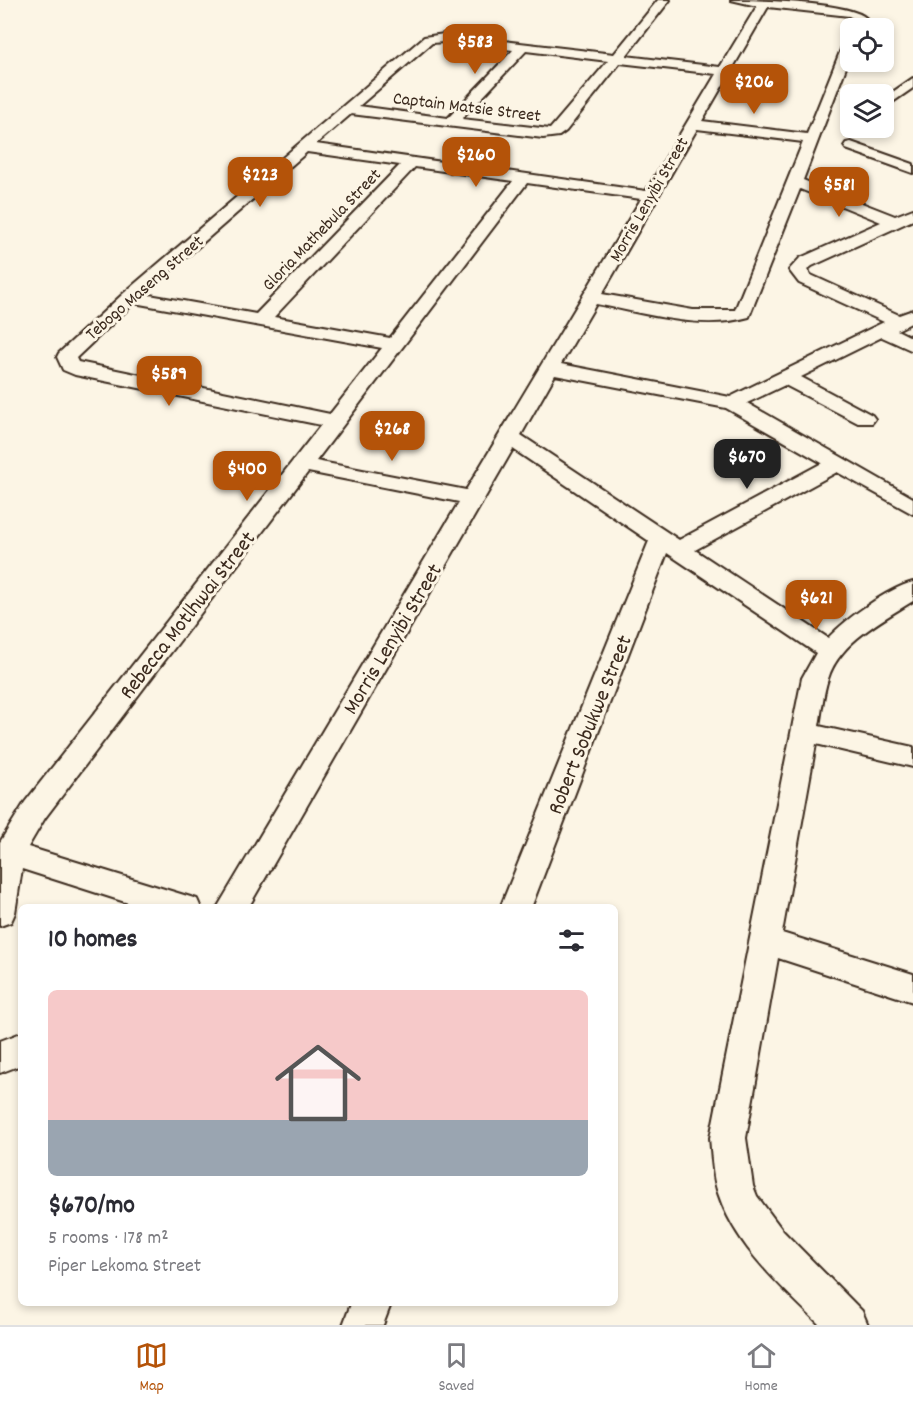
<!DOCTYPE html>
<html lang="en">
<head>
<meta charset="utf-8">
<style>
  :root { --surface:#fff; --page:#f7f7f7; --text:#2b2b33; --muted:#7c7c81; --line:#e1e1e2; --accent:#b45309 }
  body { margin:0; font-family:Dekko,sans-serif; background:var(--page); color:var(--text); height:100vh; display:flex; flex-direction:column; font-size:22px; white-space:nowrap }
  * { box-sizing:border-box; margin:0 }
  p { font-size:20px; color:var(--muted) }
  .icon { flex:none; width:33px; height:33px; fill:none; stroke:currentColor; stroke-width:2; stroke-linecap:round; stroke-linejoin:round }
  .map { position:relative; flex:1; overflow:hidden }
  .sheet { position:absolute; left:18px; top:904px; width:600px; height:402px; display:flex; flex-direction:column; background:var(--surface); border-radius:9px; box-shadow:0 3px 9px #0003 }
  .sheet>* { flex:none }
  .fabs { position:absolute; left:840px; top:18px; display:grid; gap:12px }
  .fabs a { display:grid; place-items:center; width:54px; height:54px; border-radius:9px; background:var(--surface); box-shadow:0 3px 9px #0003; font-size:30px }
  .price { position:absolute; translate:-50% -51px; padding:0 14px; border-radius:12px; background:var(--accent); color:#fff; font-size:20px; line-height:39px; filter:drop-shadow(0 2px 3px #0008) }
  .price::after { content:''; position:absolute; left:50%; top:36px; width:18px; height:14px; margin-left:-9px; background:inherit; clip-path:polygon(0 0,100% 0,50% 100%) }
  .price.on { background:#222; color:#fff }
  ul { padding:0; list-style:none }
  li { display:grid; align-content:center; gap:12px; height:318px; padding:0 30px }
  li+li { border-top:2px solid var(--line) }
  li span { display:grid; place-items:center; height:186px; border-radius:9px; color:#555 }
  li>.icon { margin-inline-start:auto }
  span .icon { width:108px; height:108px; fill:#fffc; stroke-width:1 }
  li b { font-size:26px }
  h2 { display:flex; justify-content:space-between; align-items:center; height:72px; padding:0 30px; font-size:26px }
  .dock { display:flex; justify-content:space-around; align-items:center; height:84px; border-top:2px solid var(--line); background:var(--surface); font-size:16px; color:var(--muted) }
  .dock a { display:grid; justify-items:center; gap:3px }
  .dock .on { color:var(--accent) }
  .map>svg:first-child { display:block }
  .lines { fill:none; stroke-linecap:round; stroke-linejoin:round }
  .minor-casing { stroke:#3b2a1e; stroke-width:4 }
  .minor { fill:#fcf5e5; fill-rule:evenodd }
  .labels { text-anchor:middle; stroke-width:6; stroke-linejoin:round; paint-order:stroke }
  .far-street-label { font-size:18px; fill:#3b2a1e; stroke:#fcf5e5 }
  .street-label { font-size:22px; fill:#3b2a1e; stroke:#fcf5e5 }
</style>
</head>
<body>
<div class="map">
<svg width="913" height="1325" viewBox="0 0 913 1325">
  <rect width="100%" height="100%" fill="#fcf5e5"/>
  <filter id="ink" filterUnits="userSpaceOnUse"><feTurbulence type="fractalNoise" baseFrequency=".0167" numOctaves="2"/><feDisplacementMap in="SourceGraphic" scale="12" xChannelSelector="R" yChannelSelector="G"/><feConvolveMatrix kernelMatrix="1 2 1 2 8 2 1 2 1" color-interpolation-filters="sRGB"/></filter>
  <g filter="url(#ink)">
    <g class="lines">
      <defs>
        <path id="minor" d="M658,0H670L626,56L720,67L757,6L731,0C756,0 850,2 866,18L862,28L850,29L854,19L849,16L768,7L702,121L807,134L844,42L850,38V57L803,180L895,216L913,209V220L812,266L807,270L811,275L899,315L913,310V322L897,330L913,338V351L882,337L801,377L872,415L875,419L872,423H858L785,385L747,403L913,498V514L837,472L695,550L828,638C847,618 887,589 913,582V601C883,620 839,642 828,679C823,694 822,710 819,726L913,747V767L816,744L782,933L913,974V1002L778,958L746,1138L753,1186L757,1196L783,1231L862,1311L868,1325H820C781,1286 736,1247 718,1193C712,1176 712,1156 710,1138L802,678L816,653L667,553L531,908H500L649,541L513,449L248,908H217L459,502L308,472L45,818L28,847L197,899L201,908H144L22,869L15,913L11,922L0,926V842L25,802L321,425L75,375L63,370L57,357L59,353L124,293L424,37L444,34L614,54ZM444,42L513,50L448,118L359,106L432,43ZM526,51L608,61L550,129L462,119ZM620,63L716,74L646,191L316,144L351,114L543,138L559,136L566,131ZM697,129L803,142L735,310H693L602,294ZM307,152L400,165L256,314L144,294ZM415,167L513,181L390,338L274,317ZM527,183L641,199L466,490L316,461ZM800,189L881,222L800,258L789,270L799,283L884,322L730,397L561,364L596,304C646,313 700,331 749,317ZM134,303L382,348L330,414L78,362L76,358ZM555,375L726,408L822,463L679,540L521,435Z
          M913,78V88L884,108V98Z
          M851,142L913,164V173L846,149L844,146L846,143Z
          M21,1033V1065L0,1073V1041Z
          M351,1304H391L383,1325H343Z"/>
      </defs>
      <!-- minor casing -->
      <use href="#minor" class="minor-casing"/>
      <!-- minor -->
      <use href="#minor" class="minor"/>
    </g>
  </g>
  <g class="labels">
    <!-- far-street labels -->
    <g class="far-street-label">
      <text transform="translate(467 106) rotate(7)" y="6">Captain Matsie Street</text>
      <text transform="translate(648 199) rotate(-60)" y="6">Morris Lenyibi Street</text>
      <text transform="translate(321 229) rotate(-46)" y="6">Gloria Mathebula Street</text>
      <text transform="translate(144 287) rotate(-41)" y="6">Tebogo Maseng Street</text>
    </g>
    <!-- street labels -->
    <g class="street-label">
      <text transform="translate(186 614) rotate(-52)" y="8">Rebecca Motlhwai Street</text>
      <text transform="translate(391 638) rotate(-59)" y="8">Morris Lenyibi Street</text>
      <text transform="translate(588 724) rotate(-68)" y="8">Robert Sobukwe Street</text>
    </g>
  </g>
</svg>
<div class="fabs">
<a><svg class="icon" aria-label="locate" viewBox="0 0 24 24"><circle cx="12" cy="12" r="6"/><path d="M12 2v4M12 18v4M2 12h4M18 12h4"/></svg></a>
<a><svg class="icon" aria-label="layers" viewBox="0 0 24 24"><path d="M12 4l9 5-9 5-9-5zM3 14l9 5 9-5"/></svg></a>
</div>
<b class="price" style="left:475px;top:75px">$583</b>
<b class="price" style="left:754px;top:115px">$206</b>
<b class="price" style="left:476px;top:188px">$260</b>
<b class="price" style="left:260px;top:208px">$223</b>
<b class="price" style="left:839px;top:218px">$581</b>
<b class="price" style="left:169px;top:407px">$589</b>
<b class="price" style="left:392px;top:462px">$268</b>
<b class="price on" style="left:747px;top:490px">$670</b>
<b class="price" style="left:247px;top:502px">$400</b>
<b class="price" style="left:816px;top:631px">$621</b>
<section class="sheet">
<h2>10 homes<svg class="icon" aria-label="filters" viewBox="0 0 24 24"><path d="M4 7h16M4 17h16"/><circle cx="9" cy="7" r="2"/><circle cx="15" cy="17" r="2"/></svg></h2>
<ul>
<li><span style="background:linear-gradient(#f6c9c9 70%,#9aa5b1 0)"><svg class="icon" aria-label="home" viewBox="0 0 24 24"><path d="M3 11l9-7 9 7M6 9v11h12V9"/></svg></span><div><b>$670/mo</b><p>5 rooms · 178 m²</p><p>Piper Lekoma Street</p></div></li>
</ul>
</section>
</div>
<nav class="dock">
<a class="on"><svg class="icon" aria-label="map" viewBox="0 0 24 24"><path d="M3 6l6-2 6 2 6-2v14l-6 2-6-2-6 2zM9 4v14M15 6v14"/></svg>Map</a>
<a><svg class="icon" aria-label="saved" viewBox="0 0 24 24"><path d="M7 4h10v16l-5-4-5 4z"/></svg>Saved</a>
<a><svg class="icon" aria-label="home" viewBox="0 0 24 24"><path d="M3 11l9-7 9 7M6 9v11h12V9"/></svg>Home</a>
</nav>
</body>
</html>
